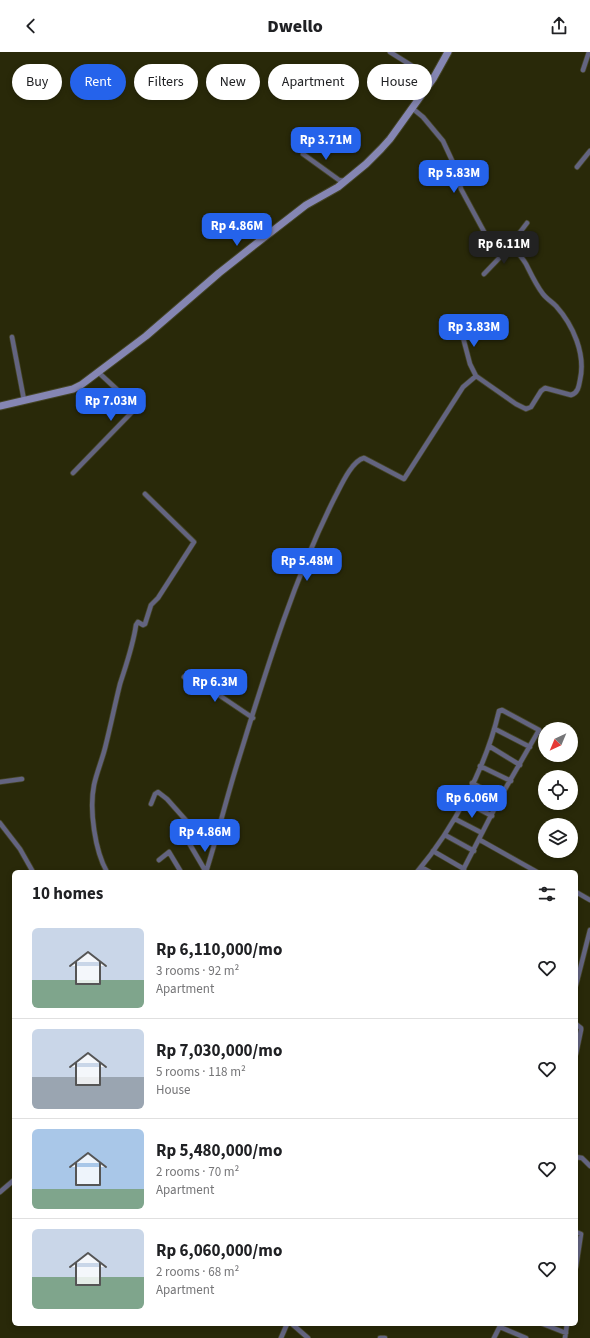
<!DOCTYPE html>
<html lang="en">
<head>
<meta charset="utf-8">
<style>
  :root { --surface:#fff; --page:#f2f2f2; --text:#202124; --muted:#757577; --line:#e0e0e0; --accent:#2563eb }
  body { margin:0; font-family:"Source Sans 3",sans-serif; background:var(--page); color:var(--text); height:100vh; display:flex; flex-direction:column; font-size:15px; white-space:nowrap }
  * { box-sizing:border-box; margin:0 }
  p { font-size:13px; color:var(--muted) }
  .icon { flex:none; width:22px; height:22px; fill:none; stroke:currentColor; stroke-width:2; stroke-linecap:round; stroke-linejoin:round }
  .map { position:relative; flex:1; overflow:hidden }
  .drawer { position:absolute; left:12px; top:818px; width:566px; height:456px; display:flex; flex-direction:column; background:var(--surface); border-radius:6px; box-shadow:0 2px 6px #0003 }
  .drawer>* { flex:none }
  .guide { position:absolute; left:12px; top:12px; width:566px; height:36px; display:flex; gap:8px }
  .needle { width:26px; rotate:224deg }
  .controls { position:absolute; left:538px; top:670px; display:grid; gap:8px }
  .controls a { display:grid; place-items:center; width:40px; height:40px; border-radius:50%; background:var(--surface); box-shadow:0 2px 6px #0003; font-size:20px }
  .price { position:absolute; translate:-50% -34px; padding:0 9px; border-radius:8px; background:var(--accent); color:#fff; font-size:13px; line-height:26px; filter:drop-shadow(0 1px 2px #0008) }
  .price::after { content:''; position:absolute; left:50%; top:24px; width:12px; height:9px; margin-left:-6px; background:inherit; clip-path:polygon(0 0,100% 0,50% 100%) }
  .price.current { background:#222; color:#fff }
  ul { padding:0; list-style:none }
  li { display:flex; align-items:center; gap:12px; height:100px; padding:0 20px }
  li+li { border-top:1px solid var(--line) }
  li span { display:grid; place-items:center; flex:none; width:112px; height:80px; border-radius:6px; color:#555 }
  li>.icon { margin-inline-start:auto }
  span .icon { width:48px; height:48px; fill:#fffc; stroke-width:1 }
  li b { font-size:17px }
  h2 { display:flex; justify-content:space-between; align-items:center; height:48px; padding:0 20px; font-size:17px }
  .pill { padding:0 14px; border-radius:18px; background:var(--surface); box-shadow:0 2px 6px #0003; font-size:14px; line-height:36px }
  .pill.current { background:var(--accent); color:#fff }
  header { display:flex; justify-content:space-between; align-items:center; height:52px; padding:0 20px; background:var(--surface); font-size:18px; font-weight:800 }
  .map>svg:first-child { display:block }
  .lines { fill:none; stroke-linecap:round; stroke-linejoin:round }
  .minor-casing { stroke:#444426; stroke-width:6 }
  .secondary-casing { stroke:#444426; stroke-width:9 }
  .minor { stroke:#636480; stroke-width:4.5 }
  .secondary { stroke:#8586b3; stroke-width:7 }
</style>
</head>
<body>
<header><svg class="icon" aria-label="back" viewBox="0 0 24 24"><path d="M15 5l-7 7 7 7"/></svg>Dwello<svg class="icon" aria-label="share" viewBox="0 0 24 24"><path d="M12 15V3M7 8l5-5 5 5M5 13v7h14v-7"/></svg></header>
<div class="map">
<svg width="590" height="1286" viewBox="0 0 590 1286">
  <rect width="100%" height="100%" fill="#292909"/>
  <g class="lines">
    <defs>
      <path id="minor" d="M390,0L433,27
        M583,18L589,0
        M412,56L423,65L443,89L456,117L461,137L488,187L496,194L503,195L511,192
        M303,102L339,128L345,129
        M577,115L590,99
        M484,222L506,199L527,171
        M460,274L470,312L476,324L516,352L526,357L531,355L541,339L545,336L571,343C578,341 579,334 580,328C586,302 573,273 556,254C552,250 547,247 543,242C536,233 531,222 526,212C522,205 516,199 511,192
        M12,285L24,348
        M73,421L134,358L136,355L98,320
        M184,625L213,639L253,666
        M495,677L530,695
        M489,694L520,713
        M480,714L511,729
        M0,730L22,727
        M472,731L500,746
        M464,749L492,764
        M151,752L155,742L158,740L167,747L191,774L195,775L202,773L217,788
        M455,767L482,781
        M0,771L20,797L33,820
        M445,783L474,799
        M480,788L537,820
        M189,791L206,820
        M433,799L464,817
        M159,808L169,800L181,820
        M421,815L430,820
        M107,820C95,799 89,758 94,733C97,719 103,706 106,692C111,672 115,652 120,632C126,613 133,594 136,573L138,570L143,573L145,572L151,553L158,546L194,490L145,442
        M206,820C218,782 227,744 239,706C266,619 293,529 334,447C340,436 351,409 364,406L404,427L463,335L476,324
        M417,820C454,776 486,715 499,659L502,658L539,678L500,746L462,820
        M576,840L590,848
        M576,933L590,878
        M576,972L581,976V978L576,1002
        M576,1105L582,1106L590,1114
        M0,1140L14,1128
        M576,1180L581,1182L576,1215
        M292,1272L308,1286
        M543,1272L566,1281
        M500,1275L526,1286
        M281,1286L287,1272
        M380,1286H385
        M494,1286L501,1272
        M565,1286L567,1272"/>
      <path id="secondary" d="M0,354L73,337L81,333L146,284L219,221L257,191L306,153L338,135L366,112L381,97L390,87L433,27L448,0"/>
    </defs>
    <!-- minor casing -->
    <use href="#minor" class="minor-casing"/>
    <!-- secondary casing -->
    <use href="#secondary" class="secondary-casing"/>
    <!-- minor -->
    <use href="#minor" class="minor"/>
    <!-- secondary -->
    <use href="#secondary" class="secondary"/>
  </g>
</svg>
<div class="controls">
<a><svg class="needle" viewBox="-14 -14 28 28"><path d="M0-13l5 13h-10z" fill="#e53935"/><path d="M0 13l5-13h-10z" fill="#757577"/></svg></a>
<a><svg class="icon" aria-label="locate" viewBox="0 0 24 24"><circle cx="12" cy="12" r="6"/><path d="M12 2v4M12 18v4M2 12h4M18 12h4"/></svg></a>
<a><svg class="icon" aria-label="layers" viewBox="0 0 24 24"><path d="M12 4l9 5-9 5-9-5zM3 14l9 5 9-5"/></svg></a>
</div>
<b class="price" style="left:326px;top:109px">Rp 3.71M</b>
<b class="price" style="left:454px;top:142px">Rp 5.83M</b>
<b class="price" style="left:237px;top:195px">Rp 4.86M</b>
<b class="price current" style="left:504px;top:213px">Rp 6.11M</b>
<b class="price" style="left:474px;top:296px">Rp 3.83M</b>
<b class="price" style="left:111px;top:370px">Rp 7.03M</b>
<b class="price" style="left:307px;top:530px">Rp 5.48M</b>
<b class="price" style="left:215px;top:651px">Rp 6.3M</b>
<b class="price" style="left:472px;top:767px">Rp 6.06M</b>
<b class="price" style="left:205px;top:801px">Rp 4.86M</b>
<div class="guide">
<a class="pill">Buy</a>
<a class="pill current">Rent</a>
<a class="pill">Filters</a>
<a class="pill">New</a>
<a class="pill">Apartment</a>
<a class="pill">House</a>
</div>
<section class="drawer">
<h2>10 homes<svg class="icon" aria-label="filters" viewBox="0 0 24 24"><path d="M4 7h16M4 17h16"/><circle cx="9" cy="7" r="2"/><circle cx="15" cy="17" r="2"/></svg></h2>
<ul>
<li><span style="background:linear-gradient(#c9d6e8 65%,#7fa58c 0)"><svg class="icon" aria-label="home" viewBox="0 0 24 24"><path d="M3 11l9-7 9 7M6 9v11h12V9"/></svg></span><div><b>Rp 6,110,000/mo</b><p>3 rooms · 92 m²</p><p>Apartment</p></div><svg class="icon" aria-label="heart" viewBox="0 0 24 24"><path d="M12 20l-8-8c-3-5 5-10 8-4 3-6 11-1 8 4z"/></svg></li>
<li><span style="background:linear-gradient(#c9d6e8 60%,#9aa5b1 0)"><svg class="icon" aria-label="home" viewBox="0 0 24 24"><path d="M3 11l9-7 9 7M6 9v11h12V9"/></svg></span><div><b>Rp 7,030,000/mo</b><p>5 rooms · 118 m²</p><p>House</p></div><svg class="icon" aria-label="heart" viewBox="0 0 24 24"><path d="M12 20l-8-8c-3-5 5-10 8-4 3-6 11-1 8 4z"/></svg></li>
<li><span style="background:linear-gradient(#a9c7e8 75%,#7fa58c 0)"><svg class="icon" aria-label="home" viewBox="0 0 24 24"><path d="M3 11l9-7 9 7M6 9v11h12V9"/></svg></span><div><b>Rp 5,480,000/mo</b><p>2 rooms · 70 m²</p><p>Apartment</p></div><svg class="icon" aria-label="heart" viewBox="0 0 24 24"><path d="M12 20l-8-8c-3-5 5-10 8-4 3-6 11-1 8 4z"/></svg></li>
<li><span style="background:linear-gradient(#c9d6e8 60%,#7fa58c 0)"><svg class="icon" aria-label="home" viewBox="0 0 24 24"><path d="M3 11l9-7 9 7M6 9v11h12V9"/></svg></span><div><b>Rp 6,060,000/mo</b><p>2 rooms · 68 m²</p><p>Apartment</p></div><svg class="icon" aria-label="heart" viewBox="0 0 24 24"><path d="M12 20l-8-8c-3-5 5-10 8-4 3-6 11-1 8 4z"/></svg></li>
</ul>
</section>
</div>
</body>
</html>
